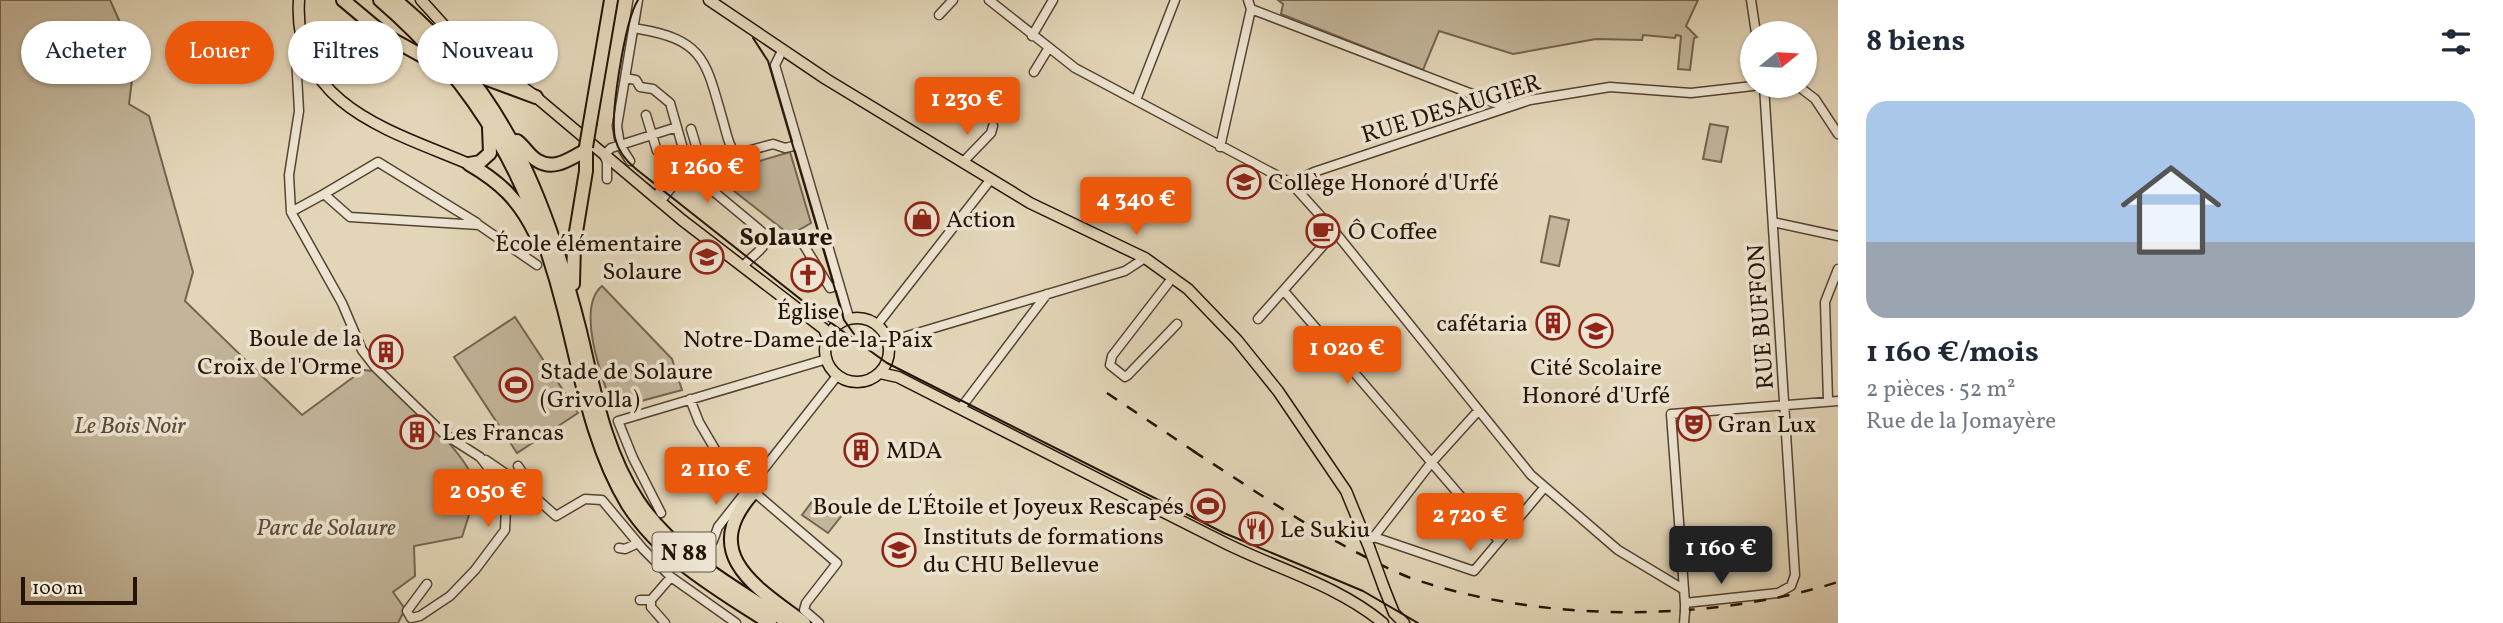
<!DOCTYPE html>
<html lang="fr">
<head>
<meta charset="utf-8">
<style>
  :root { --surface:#fff; --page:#f2f2f3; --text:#1f2937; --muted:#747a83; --accent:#ea580c }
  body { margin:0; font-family:Vollkorn,serif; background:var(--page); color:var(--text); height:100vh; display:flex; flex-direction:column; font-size:26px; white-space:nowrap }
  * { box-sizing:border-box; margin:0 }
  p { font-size:23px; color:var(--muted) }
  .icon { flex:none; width:38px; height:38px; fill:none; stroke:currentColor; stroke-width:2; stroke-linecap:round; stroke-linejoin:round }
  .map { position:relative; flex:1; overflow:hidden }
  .sheet { display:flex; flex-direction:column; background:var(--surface); width:665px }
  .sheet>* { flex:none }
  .hud { position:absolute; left:21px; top:21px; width:665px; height:63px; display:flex; gap:14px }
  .needle { width:46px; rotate:72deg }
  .controls { position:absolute; left:1740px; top:21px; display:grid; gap:14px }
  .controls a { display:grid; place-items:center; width:77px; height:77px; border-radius:50%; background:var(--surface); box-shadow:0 2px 5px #0004; font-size:35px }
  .scale { position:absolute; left:21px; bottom:18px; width:116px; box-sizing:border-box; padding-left:7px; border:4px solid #241406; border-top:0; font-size:19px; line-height:24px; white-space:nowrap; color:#241406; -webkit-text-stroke:5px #ede4d1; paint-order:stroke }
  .price { position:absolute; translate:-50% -60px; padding:0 16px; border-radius:7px; background:var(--accent); color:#fff; font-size:23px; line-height:46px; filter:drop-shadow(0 2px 4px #0008) }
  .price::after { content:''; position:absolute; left:50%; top:42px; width:21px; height:16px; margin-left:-10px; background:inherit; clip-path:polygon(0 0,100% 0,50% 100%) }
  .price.active { background:#222; color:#fff }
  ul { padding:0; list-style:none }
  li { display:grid; align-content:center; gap:14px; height:371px; padding:0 28px }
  li span { display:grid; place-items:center; height:217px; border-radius:21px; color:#555 }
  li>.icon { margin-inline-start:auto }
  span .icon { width:126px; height:126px; fill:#fffc; stroke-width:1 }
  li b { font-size:30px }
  h2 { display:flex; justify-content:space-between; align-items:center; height:84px; padding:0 28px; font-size:30px }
  .tag { padding:0 24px; border-radius:32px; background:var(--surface); box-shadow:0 2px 5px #0004; font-size:24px; line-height:63px }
  .tag.active { background:var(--accent); color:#fff }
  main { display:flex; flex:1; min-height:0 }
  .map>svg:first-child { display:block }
  .green { fill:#c3b59a; stroke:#746450; stroke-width:2 }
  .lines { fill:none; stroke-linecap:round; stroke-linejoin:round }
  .minor-casing { stroke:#544432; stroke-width:11 }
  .major-casing { stroke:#241406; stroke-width:13 }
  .highway-casing { stroke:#241406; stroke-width:16 }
  .minor { stroke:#ede4d1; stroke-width:8 }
  .major { stroke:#e3d6b8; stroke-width:10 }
  .highway { stroke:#e3d6b8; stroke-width:12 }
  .tram { stroke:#241406; stroke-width:2 }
  .rail { stroke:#241406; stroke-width:2.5; stroke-dasharray:12 12; stroke-linecap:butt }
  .minor-bridge-casing { stroke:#544432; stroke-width:11; stroke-linecap:butt }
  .major-bridge-casing { stroke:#241406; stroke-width:13; stroke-linecap:butt }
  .highway-bridge-casing { stroke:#241406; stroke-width:16; stroke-linecap:butt }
  .minor-bridge { stroke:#ede4d1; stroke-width:8 }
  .major-bridge { stroke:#e3d6b8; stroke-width:10 }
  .highway-bridge { stroke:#e3d6b8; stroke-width:12 }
  .labels { text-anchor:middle; stroke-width:7; stroke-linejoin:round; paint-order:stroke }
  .shield { fill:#ede4d1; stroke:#605243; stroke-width:2 }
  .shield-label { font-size:23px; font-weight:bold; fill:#241406 }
  .street-label { font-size:24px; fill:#241406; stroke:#ede4d1 }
  .poi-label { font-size:24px; fill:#241406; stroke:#ede4d1; text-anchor:start }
  .park-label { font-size:24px; font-style:italic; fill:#5c4c3a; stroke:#ede4d1 }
  .neighbourhood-label { font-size:26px; font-weight:bold; fill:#241406; stroke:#ede4d1 }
</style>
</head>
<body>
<main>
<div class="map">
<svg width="1838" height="623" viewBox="0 0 1838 623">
  <rect width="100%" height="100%" fill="#e3d6b8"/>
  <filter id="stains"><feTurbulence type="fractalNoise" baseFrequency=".00286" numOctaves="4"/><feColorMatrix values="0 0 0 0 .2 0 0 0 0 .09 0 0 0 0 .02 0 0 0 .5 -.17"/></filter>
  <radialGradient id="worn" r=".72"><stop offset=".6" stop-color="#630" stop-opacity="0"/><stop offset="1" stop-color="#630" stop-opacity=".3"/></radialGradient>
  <!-- green -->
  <path class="green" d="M0,0H110L135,56L129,104L149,116L193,272L185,301L302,415L363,370L375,371C407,403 466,449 477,488L454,507L469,515L462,537L414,546L415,576L393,592L405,609L398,623H0Z
    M1278,0H1698L1686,26L1697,37L1694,38L1690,70L1678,69L1681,36L1676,35L1675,38L1643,35L1642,40L1596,39L1513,54L1439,31L1423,70L1281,14L1283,4Z
    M1710,124L1728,127L1721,162L1703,159Z
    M790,152L811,223L790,235L720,180L726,171Z
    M1550,216L1569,220L1559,266L1541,262Z
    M602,286L672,359L682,390L615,408L611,403C601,375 576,307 602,286Z
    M515,317L578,413L517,453L454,357Z
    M816,496L843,514L828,533L802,515Z"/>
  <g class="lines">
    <defs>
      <path id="minor" d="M989,0L1075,68L1291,183L1335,232L1531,475L1618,550L1683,589
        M1751,0L1756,33
        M1251,9L1506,107
        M939,15L953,0
        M639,29C705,40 706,62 723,121C726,131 728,144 734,152L740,153L773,144L785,148L798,145
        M1032,36L1053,0
        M304,47L296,57L299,111L289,175L291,212L342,303L362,350L376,368L444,434L480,457L493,474L506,508L505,530L475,570L450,596L420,616L411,618L407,611L427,584
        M782,51L775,65L848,314L846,319
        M1034,72L1048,49
        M625,78L636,80L640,87L653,89L670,103L684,152L680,166L655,197
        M1798,86L1815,99L1838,134
        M1136,100L1175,0
        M646,115L657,151
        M691,129L701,162L710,171L707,186L767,236C767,249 750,256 743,267
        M1220,147L1251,9L1248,0
        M630,161L620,145L617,126L638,0
        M964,161L991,133L993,126
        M607,179V162L604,155L611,148L677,127
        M1291,183L1314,172L1530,100L1610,87L1691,93L1753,86
        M324,194L378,162L477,223
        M660,202L692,161L699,159
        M291,212L324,194L350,217L479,225L537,265
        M1773,222L1838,236
        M802,242L830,288L839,285
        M1173,277L1112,356L1110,365L1125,377L1128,375L1177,324
        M1284,291L1499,541
        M1258,319L1335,232
        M877,325L991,179
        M887,342L1125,271L1145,258
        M690,399L699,422L726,468L837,563L806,603L804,610L819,623
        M1828,400L1825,302L1838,269
        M960,409L1047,294
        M486,460L519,483L556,516L585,499L602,500L643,549L671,577L736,623
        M518,466L529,482L525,488
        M661,513L633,458L618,421L827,359
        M1374,537L1474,571L1544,488
        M1373,538L1431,463L1478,411
        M713,541L718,527L837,376
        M619,548L625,549L638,543
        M640,600H651
        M1685,603L1671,414L1838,401
        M1685,611V603L1778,593L1791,586L1795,575L1764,86
        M665,623L651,607V600L671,577"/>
      <path id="major" d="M299,0C292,106 392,131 469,164
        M421,0L450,32L536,97L682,220L824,329L828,339
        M709,0L826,79L1030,203L1145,258L1188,289L1237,340L1278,391L1346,491L1369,547
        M825 350a32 32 0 1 1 64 0a32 32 0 1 1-64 0Z
        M880,373L898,377C1008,433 1117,489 1227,544C1280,570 1337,585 1383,623
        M1384,588L1394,613L1404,623"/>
      <path id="highway" d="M343,0L386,36L426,58
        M380,0C480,86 532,182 564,309C581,375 592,446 628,505C662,558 719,590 770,623
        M395,0C503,88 547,200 580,331C594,389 604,450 638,501C675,556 734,587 789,623
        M482,77L536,97
        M590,123L611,0
        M517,141C525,147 529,156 538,161C555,171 570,158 585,151
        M469,164C500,182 519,200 535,233
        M469,164L480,162L490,153L489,128
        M573,284L574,244L586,171V147
        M753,493C698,554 757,588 804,623"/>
    </defs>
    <!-- minor casing -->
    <use href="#minor" class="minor-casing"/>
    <!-- major casing -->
    <use href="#major" class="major-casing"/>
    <!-- highway casing -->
    <use href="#highway" class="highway-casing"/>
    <!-- minor -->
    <use href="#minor" class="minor"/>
    <!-- major -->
    <use href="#major" class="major"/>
    <!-- highway -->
    <use href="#highway" class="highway"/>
    <!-- tram -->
    <path class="tram" d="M638,0C625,20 610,115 615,138C618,151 626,161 636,169L823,317L887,363L1224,533L1363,591L1418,623
      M753,38L768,61L844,320L854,334"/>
    <!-- rail -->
    <path class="rail" d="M1107,393L1201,456
      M1193,451C1262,495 1332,545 1408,577C1538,623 1707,623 1838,582"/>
    <defs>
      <path id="minor-bridge" d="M1684,623L1685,611"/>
      <path id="major-bridge" d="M1369,547L1384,588"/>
      <path id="highway-bridge" d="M586,147L590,123"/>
    </defs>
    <!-- minor-bridge casing -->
    <use href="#minor-bridge" class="minor-bridge-casing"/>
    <!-- major-bridge casing -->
    <use href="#major-bridge" class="major-bridge-casing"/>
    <!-- highway-bridge casing -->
    <use href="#highway-bridge" class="highway-bridge-casing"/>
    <!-- minor-bridge -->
    <use href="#minor-bridge" class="minor-bridge"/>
    <!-- major-bridge -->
    <use href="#major-bridge" class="major-bridge"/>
    <!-- highway-bridge -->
    <use href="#highway-bridge" class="highway-bridge"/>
  </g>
  <!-- icons -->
  <defs>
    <symbol id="school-ring" viewBox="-11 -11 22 22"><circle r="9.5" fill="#ede4d1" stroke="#8f2418" stroke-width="1.5"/><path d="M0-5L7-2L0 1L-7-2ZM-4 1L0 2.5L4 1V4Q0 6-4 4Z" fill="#8f2418"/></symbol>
    <symbol id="shop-ring" viewBox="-11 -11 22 22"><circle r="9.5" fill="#ede4d1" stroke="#8f2418" stroke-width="1.5"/><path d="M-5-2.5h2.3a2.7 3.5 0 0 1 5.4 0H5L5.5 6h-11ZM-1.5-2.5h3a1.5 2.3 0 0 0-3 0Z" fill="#8f2418"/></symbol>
    <symbol id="cafe-ring" viewBox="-11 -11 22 22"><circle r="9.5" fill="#ede4d1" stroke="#8f2418" stroke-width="1.5"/><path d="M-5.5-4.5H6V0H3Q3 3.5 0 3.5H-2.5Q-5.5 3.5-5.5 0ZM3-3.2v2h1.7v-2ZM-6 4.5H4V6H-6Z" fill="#8f2418"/></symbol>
    <symbol id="church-ring" viewBox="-11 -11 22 22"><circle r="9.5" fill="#ede4d1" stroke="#8f2418" stroke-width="1.5"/><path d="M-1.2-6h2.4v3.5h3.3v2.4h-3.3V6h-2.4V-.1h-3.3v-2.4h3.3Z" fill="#8f2418"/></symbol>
    <symbol id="building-ring" viewBox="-11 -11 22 22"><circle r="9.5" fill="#ede4d1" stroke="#8f2418" stroke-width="1.5"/><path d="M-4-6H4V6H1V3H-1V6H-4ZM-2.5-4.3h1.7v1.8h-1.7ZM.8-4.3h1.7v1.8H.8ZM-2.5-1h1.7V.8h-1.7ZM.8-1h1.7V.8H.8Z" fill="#8f2418"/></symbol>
    <symbol id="stadium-ring" viewBox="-11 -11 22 22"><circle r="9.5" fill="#ede4d1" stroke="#8f2418" stroke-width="1.5"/><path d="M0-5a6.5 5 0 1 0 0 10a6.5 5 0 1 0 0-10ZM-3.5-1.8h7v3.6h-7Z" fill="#8f2418"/></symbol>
    <symbol id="theatre-ring" viewBox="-11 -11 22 22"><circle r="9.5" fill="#ede4d1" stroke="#8f2418" stroke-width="1.5"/><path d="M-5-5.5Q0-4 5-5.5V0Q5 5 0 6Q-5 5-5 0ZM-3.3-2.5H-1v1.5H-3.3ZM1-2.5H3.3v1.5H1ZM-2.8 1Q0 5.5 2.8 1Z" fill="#8f2418"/></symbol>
    <symbol id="restaurant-ring" viewBox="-11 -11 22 22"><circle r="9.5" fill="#ede4d1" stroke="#8f2418" stroke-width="1.5"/><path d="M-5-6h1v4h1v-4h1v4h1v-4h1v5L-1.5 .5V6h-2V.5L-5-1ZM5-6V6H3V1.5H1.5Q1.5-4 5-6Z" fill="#8f2418"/></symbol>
    <symbol id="university-ring" viewBox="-11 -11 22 22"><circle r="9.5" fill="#ede4d1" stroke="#8f2418" stroke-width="1.5"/><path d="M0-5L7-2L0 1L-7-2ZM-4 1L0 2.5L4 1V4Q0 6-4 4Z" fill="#8f2418"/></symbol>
  </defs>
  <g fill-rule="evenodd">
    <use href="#school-ring" x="1225" y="163" width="38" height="38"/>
    <use href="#shop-ring" x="903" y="200" width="38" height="38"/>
    <use href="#cafe-ring" x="1304" y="212" width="38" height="38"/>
    <use href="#school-ring" x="688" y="238" width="38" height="38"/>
    <use href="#church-ring" x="789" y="256" width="38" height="38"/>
    <use href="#building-ring" x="1534" y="304" width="38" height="38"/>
    <use href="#school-ring" x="1577" y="312" width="38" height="38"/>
    <use href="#building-ring" x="367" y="333" width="38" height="38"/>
    <use href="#stadium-ring" x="497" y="366" width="38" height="38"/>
    <use href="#theatre-ring" x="1675" y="405" width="38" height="38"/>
    <use href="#building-ring" x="398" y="413" width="38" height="38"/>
    <use href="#building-ring" x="842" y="431" width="38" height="38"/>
    <use href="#stadium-ring" x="1189" y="487" width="38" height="38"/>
    <use href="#restaurant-ring" x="1237" y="510" width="38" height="38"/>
    <use href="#university-ring" x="880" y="531" width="38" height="38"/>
  </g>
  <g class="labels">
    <!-- shield labels -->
    <rect class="shield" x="652.5" y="532.5" width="63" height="39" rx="5"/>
    <g class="shield-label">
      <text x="684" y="560">N 88</text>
    </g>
    <!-- street labels -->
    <g class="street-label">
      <text transform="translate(1451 108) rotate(-17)" y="8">RUE DESAUGIER</text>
      <text transform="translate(1760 317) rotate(-94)" y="8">RUE BUFFON</text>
    </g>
    <!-- poi labels -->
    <g class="poi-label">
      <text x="1268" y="190">Collège Honoré d'Urfé</text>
      <text x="946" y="227">Action</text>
      <text x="1348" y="239">Ô Coffee</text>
      <text x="682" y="251" text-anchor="end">École élémentaire<tspan x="682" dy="28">Solaure</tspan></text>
      <text x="808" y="319" text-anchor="middle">Église<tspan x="808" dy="28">Notre-Dame-de-la-Paix</tspan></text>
      <text x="1528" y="331" text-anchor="end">cafétaria</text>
      <text x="362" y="346" text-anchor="end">Boule de la<tspan x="362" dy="28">Croix de l'Orme</tspan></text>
      <text x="1596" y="375" text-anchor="middle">Cité Scolaire<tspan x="1596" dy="28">Honoré d'Urfé</tspan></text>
      <text x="540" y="379">Stade de Solaure<tspan x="540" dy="28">(Grivolla)</tspan></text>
      <text x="1718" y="432">Gran Lux</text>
      <text x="442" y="440">Les Francas</text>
      <text x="886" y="458">MDA</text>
      <text x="1184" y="514" text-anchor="end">Boule de L'Étoile et Joyeux Rescapés</text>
      <text x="1280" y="537">Le Sukiu</text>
      <text x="923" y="544">Instituts de formations<tspan x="923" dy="28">du CHU Bellevue</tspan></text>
    </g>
    <!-- park labels -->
    <g class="park-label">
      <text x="130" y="433">Le Bois Noir</text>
      <text x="326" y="535">Parc de Solaure</text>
    </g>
    <!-- neighbourhood labels -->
    <g class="neighbourhood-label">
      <text x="786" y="245">Solaure</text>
    </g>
  </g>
  <rect width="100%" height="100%" filter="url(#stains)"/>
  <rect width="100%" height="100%" fill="url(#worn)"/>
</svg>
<div class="controls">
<a><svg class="needle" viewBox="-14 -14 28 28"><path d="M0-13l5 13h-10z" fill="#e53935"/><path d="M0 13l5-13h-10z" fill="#747a83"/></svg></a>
</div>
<div class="scale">100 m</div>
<b class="price" style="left:967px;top:137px">1 230 €</b>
<b class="price" style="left:707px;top:205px">1 260 €</b>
<b class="price" style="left:1136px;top:237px">4 340 €</b>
<b class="price" style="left:1347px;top:386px">1 020 €</b>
<b class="price" style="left:716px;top:507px">2 110 €</b>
<b class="price" style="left:488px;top:529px">2 050 €</b>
<b class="price" style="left:1470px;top:553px">2 720 €</b>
<b class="price active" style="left:1721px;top:586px">1 160 €</b>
<div class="hud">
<a class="tag">Acheter</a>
<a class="tag active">Louer</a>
<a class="tag">Filtres</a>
<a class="tag">Nouveau</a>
</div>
</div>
<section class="sheet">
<h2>8 biens<svg class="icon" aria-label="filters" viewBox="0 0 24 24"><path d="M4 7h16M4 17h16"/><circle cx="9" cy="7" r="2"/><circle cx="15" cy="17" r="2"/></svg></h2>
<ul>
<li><span style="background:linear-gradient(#a9c7e8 65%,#9aa5b1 0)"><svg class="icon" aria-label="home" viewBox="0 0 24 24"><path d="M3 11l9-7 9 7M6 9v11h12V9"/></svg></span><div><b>1 160 €/mois</b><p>2 pièces · 52 m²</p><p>Rue de la Jomayère</p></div></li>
</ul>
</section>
</main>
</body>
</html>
